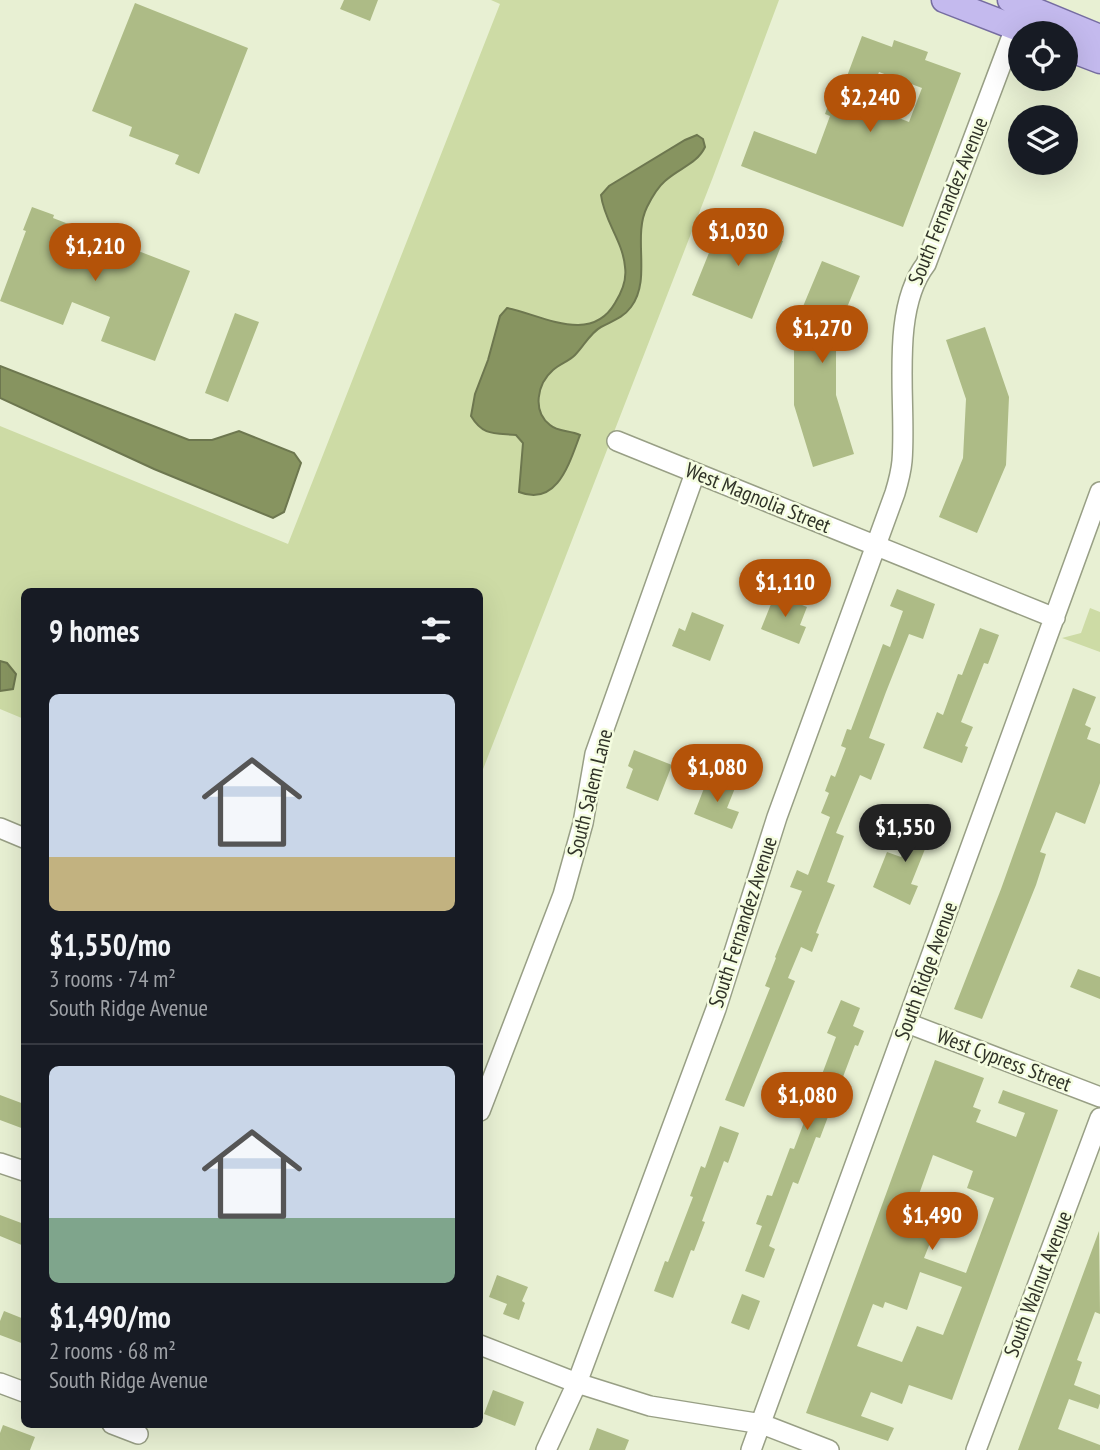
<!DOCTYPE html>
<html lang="en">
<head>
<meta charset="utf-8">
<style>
  :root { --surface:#171b24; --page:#20242c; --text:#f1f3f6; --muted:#9ea1a6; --line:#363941; --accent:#b45309 }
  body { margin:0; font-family:"PT Sans Narrow",sans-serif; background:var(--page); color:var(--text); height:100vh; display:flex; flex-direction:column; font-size:26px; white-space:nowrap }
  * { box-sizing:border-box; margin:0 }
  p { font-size:23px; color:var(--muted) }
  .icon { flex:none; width:38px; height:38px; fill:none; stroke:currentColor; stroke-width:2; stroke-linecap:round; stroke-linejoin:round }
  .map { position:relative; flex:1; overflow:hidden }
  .side { position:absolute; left:21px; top:588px; width:462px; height:840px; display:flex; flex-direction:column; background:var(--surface); border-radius:10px; box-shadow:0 7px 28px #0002 }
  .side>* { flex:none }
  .controls { position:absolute; left:1008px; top:21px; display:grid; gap:14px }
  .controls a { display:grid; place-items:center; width:70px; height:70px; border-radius:50%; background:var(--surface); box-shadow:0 7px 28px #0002; font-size:35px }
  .price { position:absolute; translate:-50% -60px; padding:0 16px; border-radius:24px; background:var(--accent); color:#fff; font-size:23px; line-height:46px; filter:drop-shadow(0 2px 4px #0008) }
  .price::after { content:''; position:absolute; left:50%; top:42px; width:21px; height:16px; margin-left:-10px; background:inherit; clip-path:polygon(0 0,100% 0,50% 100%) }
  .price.active { background:#222; color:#fff }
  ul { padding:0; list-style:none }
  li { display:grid; align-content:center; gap:14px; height:371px; padding:0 28px }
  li+li { border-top:2px solid var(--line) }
  li span { display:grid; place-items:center; height:217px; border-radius:10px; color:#555 }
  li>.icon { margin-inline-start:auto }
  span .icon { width:126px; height:126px; fill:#fffc; stroke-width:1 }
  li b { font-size:30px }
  h2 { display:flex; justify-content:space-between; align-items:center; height:84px; padding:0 28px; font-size:30px }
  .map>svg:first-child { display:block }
  .green { fill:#cddba5 }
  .water { fill:#879460; stroke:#6d774f; stroke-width:2 }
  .building { fill:#adbb86; fill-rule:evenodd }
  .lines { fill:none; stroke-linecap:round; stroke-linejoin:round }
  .minor-casing { stroke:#989f85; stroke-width:22 }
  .major-casing { stroke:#766da1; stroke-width:27 }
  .minor { stroke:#fff; stroke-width:19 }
  .major { stroke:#c4baee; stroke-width:24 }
  .labels { text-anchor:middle; stroke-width:5; stroke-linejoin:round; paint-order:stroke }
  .street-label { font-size:21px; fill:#303328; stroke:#f5fde0 }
</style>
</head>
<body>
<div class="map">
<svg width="1100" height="1450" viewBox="0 0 1100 1450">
  <rect width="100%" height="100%" fill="#e8f0d3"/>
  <!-- green -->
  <path class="green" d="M491,0H779L713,177L480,777V592H24V719L0,709V426L288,544L500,4Z
    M1090,608L1100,612V652L1062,638L1081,633Z"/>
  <!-- water -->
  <path class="water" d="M697,135L703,139L705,147C697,164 679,168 665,181C658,187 651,199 647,207C632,237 652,279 631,307C623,318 612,321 601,327C590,333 584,346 575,355C569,361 560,364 553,370C537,384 532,411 550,425C558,432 570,430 580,435C569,464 557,507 519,492L523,443L516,435C494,433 483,436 471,416L475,394L488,360L500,316L507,308C542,315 591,345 615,303C622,292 627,280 625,267C623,241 604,221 601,195L609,186L685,140Z
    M0,366L189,440H212L239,431L294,453L301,463L284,512L273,518L154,469L0,398Z
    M0,661L7,663L16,674L13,689L0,691Z"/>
  <!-- building -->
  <path class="building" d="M344,0H378L370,21L340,9Z
    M135,3L248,48L199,174L175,164L179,155L129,136L132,127L92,111Z
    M862,36L892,47L894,40L928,52L925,60L961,73L903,227L741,166L754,131L816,154L830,116L825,114L830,100L837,103ZM879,72L922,88L909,122L866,105Z
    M32,207L54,215L53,218L190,271L155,361L101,341L110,317L72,302L63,325L0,301L26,231L23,230Z
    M723,218L783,241L752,319L692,295Z
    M822,261L860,276L836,334V395L854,454L813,467L794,405V328Z
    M235,313L259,322L228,402L205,393Z
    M985,327L1009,397L1006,465L977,533L939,517L963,458L966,399L946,340Z
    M897,589L935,604L923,639L909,634L886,692L869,738L885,744L871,780L860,775L836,833L844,836L827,882L835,885L816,933L819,934L812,952L801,947L788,978L795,981L744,1107L725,1100L770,988L765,986L776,958L775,957L802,891L790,887L797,870L808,875L830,817L821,813L829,793L825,791L831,775L835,777L846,748L841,746L847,729L851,730L883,644L890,647L903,611L890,606Z
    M775,594L807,607L800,625L806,627L799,644L761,629Z
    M692,612L724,625L710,661L672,646L679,628L685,631Z
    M980,628L999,635L988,664L984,663L961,722L973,727L965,746L968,747L962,763L923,748L937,712L943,715L958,674L962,675Z
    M1073,688L1096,697L1085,725L1091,728L1087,739L1100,744V783L1085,824L1056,812L1040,852L1046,854L1036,885L982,1019L954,1009L1001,889Z
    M634,750L672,765L658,801L626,788L633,769L628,766Z
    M708,778L735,788L727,808L739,812L732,829L694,814Z
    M916,816L935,824L911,884L918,886L910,905L873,887L887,852L901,857Z
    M1078,969L1100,977V999L1070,987Z
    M841,1000L860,1008L853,1026L864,1031L858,1046L855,1045L820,1138L816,1137L798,1184L793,1182L769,1246L775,1249L764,1278L745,1271L762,1226L756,1224L767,1195L772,1196L790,1148L794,1149L836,1037L827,1033Z
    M935,1060L984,1078L973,1107L981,1110L976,1122L1016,1137L1025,1113L998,1103L1003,1090L1058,1110L952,1400L909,1385L902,1404L871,1392L861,1416L894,1428L888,1441L806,1413ZM933,1155L973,1171L967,1188L994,1198L966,1273L924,1258L945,1206L918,1197ZM920,1272L962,1287L943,1335L917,1326L902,1362L857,1346L873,1304L883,1308L885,1302L907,1310Z
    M0,1095L24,1104V1129L0,1120Z
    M720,1126L739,1133L728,1163L724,1161L702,1221L705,1222L694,1251L691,1250L673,1298L654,1291L665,1261L668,1262L693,1197L690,1196L701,1166L705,1168Z
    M0,1215L24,1224V1246L0,1236Z
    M1099,1231L1100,1314L1095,1312L1077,1360L1082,1362L1074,1385L1100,1395V1403L1098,1409L1069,1399L1058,1429L1100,1445V1450H1018Z
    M497,1275L528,1287L522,1301L525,1303L519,1320L503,1314L507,1304L489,1297Z
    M742,1294L760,1301L749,1330L731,1323Z
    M4,1311L24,1319V1344L0,1335V1321Z
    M493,1390L524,1402L515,1426L484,1414Z
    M3,1425L35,1437L30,1450H0V1433Z
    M597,1428L629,1440L625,1450H589Z"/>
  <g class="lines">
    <defs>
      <path id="minor" d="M617,441L1055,618
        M0,828L24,838
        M907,1023L1100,1097
        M480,1111L563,895L583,823L595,754L695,473
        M0,1163L24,1171
        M480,1345L577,1383L650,1406L762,1424L829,1450
        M0,1383L24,1392
        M112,1424L138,1434
        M546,1450L577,1383L716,1009L777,817L895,493C898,483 901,472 902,461C907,403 889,312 926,264L1015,28
        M751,1450L1100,492
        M976,1450L1100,1118"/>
      <path id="major" d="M944,0L1029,33
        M1010,0L1100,37
        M1066,48L1100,61"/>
    </defs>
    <!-- minor casing -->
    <use href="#minor" class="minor-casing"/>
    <!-- major casing -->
    <use href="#major" class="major-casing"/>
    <!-- minor -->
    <use href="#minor" class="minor"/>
    <!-- major -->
    <use href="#major" class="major"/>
  </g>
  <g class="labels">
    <!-- street labels -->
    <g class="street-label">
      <text transform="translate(948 201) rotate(-68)" y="7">South Fernandez Avenue</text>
      <text transform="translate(758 498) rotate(22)" y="7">West Magnolia Street</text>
      <text transform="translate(590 793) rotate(-76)" y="7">South Salem Lane</text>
      <text transform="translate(743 922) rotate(-72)" y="7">South Fernandez Avenue</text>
      <text transform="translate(926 971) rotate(-70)" y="7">South Ridge Avenue</text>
      <text transform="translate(1004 1060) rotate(21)" y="7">West Cypress Street</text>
      <text transform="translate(1038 1284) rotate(-69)" y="7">South Walnut Avenue</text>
    </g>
  </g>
</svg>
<div class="controls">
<a><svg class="icon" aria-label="locate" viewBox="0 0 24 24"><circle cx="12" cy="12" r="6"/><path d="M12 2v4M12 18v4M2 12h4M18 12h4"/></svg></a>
<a><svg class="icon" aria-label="layers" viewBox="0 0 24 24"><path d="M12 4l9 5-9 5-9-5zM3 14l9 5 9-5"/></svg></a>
</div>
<b class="price" style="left:870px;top:134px">$2,240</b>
<b class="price" style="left:738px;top:268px">$1,030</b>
<b class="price" style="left:95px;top:283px">$1,210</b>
<b class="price" style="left:822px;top:365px">$1,270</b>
<b class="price" style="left:785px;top:619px">$1,110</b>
<b class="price" style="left:717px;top:804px">$1,080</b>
<b class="price active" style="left:905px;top:864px">$1,550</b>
<b class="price" style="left:807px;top:1132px">$1,080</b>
<b class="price" style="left:932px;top:1252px">$1,490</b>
<section class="side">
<h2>9 homes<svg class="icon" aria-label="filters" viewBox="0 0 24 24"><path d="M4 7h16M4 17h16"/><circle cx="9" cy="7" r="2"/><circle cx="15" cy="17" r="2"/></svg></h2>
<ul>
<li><span style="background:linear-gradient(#c9d6e8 75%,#c2b280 0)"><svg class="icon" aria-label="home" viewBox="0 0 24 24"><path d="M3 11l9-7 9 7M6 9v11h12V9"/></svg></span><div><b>$1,550/mo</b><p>3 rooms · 74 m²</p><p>South Ridge Avenue</p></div></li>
<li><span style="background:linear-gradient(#c9d6e8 70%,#7fa58c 0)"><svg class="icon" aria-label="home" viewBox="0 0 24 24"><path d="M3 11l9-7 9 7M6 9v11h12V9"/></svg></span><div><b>$1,490/mo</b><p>2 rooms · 68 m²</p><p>South Ridge Avenue</p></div></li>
</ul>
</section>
</div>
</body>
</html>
